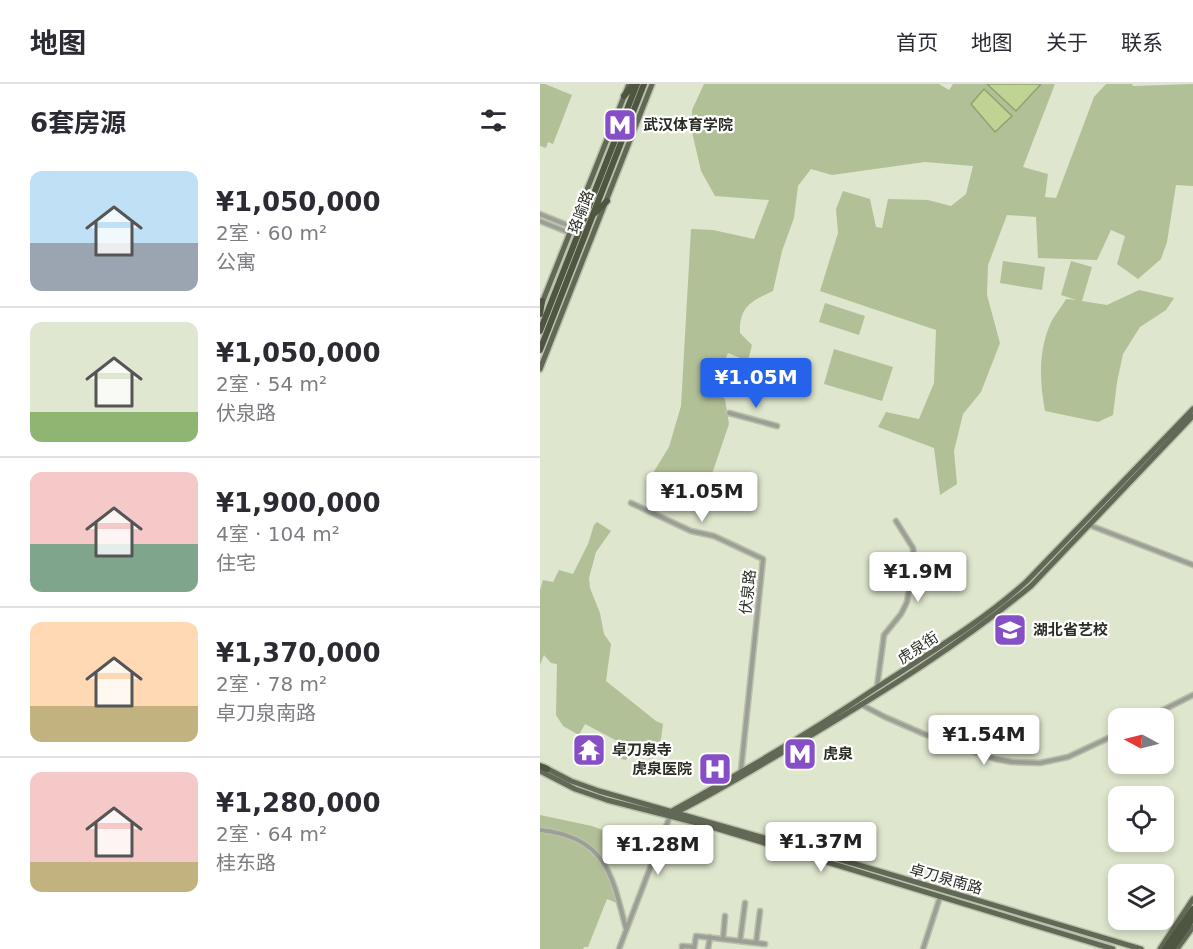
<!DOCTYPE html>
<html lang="zh">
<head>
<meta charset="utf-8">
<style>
  :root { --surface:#fff; --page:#f2f2f3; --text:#2b2b33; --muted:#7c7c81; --line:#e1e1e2; --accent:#2563eb }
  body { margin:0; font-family:"DejaVu Sans","Noto Sans SC",sans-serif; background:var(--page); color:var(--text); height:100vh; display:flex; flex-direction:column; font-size:22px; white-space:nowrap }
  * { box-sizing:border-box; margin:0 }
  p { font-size:20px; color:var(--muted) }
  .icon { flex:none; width:33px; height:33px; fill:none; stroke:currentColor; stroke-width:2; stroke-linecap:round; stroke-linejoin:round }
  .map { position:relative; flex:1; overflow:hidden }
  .sheet { display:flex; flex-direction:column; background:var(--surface); width:540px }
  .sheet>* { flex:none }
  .needle { width:39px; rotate:277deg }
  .controls { position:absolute; left:568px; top:624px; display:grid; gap:12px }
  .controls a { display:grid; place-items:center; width:66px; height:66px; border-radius:12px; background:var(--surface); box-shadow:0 3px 9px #0003; font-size:30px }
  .price { position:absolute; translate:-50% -51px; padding:0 14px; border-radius:6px; background:#fff; color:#222; font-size:20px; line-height:39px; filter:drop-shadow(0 2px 3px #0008) }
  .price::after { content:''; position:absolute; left:50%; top:36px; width:18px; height:14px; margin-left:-9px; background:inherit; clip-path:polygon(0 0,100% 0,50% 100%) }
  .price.current { background:var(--accent); color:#fff }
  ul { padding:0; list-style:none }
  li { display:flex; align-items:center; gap:18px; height:150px; padding:0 30px }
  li+li { border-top:2px solid var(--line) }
  li span { display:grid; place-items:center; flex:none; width:168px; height:120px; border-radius:12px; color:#555 }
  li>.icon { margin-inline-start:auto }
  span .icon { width:72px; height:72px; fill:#fffc; stroke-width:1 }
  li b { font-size:26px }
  h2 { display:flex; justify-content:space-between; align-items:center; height:72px; padding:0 30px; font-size:26px }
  header { display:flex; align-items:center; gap:36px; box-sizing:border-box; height:84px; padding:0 30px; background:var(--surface); border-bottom:2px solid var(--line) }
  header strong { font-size:28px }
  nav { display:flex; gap:33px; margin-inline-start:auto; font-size:21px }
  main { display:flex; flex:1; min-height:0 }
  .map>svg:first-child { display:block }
  .green { fill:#b2c097 }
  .water { fill:#bfd393; stroke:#92a172; stroke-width:1.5 }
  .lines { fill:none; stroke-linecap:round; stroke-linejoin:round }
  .minor-casing { stroke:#bac1ab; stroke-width:7 }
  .major-casing { stroke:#bac1ab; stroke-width:8 }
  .highway-casing { stroke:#bac1ab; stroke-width:9 }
  .minor { stroke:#9c9f95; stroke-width:4 }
  .major { stroke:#626856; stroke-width:5 }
  .highway { stroke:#4e5540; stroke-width:6 }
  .labels { text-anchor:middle; stroke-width:4.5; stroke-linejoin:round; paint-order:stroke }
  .poi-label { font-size:15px; font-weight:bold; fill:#2a2d24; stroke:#fff; text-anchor:start }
  .street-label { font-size:15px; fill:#2a2d24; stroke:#fff }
</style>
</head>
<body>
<header>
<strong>地图</strong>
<nav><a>首页</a><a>地图</a><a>关于</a><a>联系</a></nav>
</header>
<main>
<section class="sheet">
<h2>6套房源<svg class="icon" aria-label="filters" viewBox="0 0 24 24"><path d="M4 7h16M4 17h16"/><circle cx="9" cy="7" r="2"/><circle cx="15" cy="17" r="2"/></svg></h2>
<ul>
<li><span style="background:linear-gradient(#bfe0f5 60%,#9aa5b1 0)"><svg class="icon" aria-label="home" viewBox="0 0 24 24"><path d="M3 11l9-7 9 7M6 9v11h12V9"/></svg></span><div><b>¥1,050,000</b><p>2室 · 60 m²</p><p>公寓</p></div></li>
<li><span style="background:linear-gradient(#dfe7d0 75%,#8fb573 0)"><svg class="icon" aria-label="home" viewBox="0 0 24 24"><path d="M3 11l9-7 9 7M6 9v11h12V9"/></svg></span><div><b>¥1,050,000</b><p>2室 · 54 m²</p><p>伏泉路</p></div></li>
<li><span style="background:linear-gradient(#f6c9c9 60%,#7fa58c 0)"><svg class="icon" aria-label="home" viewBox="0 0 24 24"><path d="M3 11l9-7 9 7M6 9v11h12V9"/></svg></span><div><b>¥1,900,000</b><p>4室 · 104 m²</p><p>住宅</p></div></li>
<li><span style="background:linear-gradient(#ffd9b3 70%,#c2b280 0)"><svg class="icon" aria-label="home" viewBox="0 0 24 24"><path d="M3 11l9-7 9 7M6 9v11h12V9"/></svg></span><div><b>¥1,370,000</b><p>2室 · 78 m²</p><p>卓刀泉南路</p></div></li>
<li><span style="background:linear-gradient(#f6c9c9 75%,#c2b280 0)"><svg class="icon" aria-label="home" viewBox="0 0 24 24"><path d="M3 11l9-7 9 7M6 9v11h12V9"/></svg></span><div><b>¥1,280,000</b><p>2室 · 64 m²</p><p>桂东路</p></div></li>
</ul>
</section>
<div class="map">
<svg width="653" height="865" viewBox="0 0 653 865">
  <rect width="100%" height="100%" fill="#dee6cd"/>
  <!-- green -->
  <path class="green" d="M0,0H5L32,11L13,60L8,58L6,64L0,62Z
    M164,0H399L409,6L413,0H515L483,83L508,90L505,113L516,114L554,13L566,0H592L593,2L653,0V102L636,101L627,158L621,175L598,195L577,180L585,152L571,146L557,176L498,174L496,133L467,131L448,181L447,211L460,259L441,308L423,330L414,367L417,400L400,411L394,364L338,343L346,328L379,335L394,299L396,246L280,207L298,149L296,125L303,107L330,115L336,143L342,144L348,115L388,116L411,122L426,110L433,82L385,78L292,91L271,85L258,102L254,134L242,167L233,207C211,217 199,223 200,249L212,261L208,277L188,269L173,305L185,315L189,340L172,390L159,395L113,389L129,363L141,322L151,145L173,146L214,155L229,116L175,112L161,87L152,48V26Z
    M463,177L505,183L502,206L460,199Z
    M531,177L552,183L542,217L567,221L599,206L634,214L626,226L600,243L583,270L577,298L573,331L558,338L505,327C500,299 498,271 509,243C512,234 521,224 526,215L536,216L521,211Z
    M285,219L325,232L319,251L279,238Z
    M294,265L353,283L342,317L284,300Z
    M57,438L71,447L56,468L49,494L50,504L60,529L64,550L71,560L66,597L116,637L123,640L121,655L110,675L90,670L86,676L81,675L79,658L45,640L39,651L23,642L16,631L17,580L11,579L4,571L0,581V506L3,496L13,498L19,486L33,490L48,460L54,441Z
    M0,731L52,742L70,749L67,791L79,820L67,815L48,863H44L43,865H0Z"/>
  <!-- water -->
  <path class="water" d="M447,0H501L476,27Z
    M444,5L472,32L455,48L431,20Z"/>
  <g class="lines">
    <defs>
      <path id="minor" d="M0,130L32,143
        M0,137L30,149
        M189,329L237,342
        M91,419L151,447L174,452L223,475L201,686
        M549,441L653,481
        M337,603L344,551L361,530L367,518L374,473L373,464L356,437
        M320,620L345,633L384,650L455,675L472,678L500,679L528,673L579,649
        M607,634L653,611
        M0,746C65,753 72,789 86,845
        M183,855L185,832
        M200,857L205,819
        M216,859L220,827
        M79,865L130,732
        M142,865V862L154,863
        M154,865L156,852L225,860
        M168,865L170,853
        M383,865L400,813"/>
      <path id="major" d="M2,219L89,0
        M0,285L112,0
        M4,683L31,697L59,707L295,774L601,865
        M0,687L35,705L67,716L165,741L573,865
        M132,727C201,689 271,648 336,604C388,570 440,539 486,498L653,325
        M137,728C182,705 225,679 268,653C345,607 422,559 491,502L653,332
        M620,865L653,815
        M637,865L653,843"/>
      <path id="highway" d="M84,12L94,0
        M54,130L67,117
        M33,143L44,134
        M0,230L2,217
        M0,247L97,0
        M0,266L104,0
        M0,682L7,685
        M625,865L653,825
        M632,865L653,834"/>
    </defs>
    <!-- minor casing -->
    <use href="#minor" class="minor-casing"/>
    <!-- major casing -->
    <use href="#major" class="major-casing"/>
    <!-- highway casing -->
    <use href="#highway" class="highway-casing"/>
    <!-- minor -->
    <use href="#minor" class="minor"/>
    <!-- major -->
    <use href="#major" class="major"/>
    <!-- highway -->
    <use href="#highway" class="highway"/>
  </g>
  <!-- icons -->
  <defs>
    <symbol id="metro-square" viewBox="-11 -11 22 22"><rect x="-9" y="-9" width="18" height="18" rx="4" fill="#874fc6" stroke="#fff"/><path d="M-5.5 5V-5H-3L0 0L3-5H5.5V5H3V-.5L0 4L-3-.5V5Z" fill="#fff"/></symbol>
    <symbol id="school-square" viewBox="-11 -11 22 22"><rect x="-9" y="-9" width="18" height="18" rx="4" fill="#874fc6" stroke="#fff"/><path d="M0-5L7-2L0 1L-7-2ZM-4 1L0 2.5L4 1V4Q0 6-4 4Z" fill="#fff"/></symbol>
    <symbol id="temple-square" viewBox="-11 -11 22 22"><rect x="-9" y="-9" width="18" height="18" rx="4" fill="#874fc6" stroke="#fff"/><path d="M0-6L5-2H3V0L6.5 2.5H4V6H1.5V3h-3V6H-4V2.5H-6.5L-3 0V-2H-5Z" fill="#fff"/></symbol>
    <symbol id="hospital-square" viewBox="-11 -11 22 22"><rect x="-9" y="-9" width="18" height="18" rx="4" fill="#874fc6" stroke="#fff"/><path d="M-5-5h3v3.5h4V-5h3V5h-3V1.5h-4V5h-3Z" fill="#fff"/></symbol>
  </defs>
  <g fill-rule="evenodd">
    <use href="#metro-square" x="61" y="22" width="38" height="38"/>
    <use href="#school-square" x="451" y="527" width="38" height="38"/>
    <use href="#temple-square" x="30" y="647" width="38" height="38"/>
    <use href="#metro-square" x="241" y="651" width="38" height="38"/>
    <use href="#hospital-square" x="156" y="666" width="38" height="38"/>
  </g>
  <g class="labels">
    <!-- poi labels -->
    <g class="poi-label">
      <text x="103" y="46">武汉体育学院</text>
      <text x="493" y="551">湖北省艺校</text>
      <text x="72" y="671">卓刀泉寺</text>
      <text x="283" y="675">虎泉</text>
      <text x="152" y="690" text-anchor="end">虎泉医院</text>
    </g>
    <!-- street labels -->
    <g class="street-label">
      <text transform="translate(41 128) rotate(-69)" y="5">珞喻路</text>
      <text transform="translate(208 508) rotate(-84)" y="5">伏泉路</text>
      <text transform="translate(378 564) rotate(-33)" y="5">虎泉街</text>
      <text transform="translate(406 795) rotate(16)" y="5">卓刀泉南路</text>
    </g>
  </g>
</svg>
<div class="controls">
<a><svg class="needle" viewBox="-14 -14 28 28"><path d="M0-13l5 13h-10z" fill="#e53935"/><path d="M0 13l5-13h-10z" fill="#7c7c81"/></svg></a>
<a><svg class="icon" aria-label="locate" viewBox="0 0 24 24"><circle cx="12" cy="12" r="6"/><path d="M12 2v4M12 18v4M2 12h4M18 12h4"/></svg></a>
<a><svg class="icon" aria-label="layers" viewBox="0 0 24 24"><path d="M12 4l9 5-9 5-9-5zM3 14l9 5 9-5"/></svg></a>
</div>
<b class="price current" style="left:216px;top:325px">¥1.05M</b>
<b class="price" style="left:162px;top:439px">¥1.05M</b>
<b class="price" style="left:378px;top:519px">¥1.9M</b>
<b class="price" style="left:444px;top:682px">¥1.54M</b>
<b class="price" style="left:281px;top:789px">¥1.37M</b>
<b class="price" style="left:118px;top:792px">¥1.28M</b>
</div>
</main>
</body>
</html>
